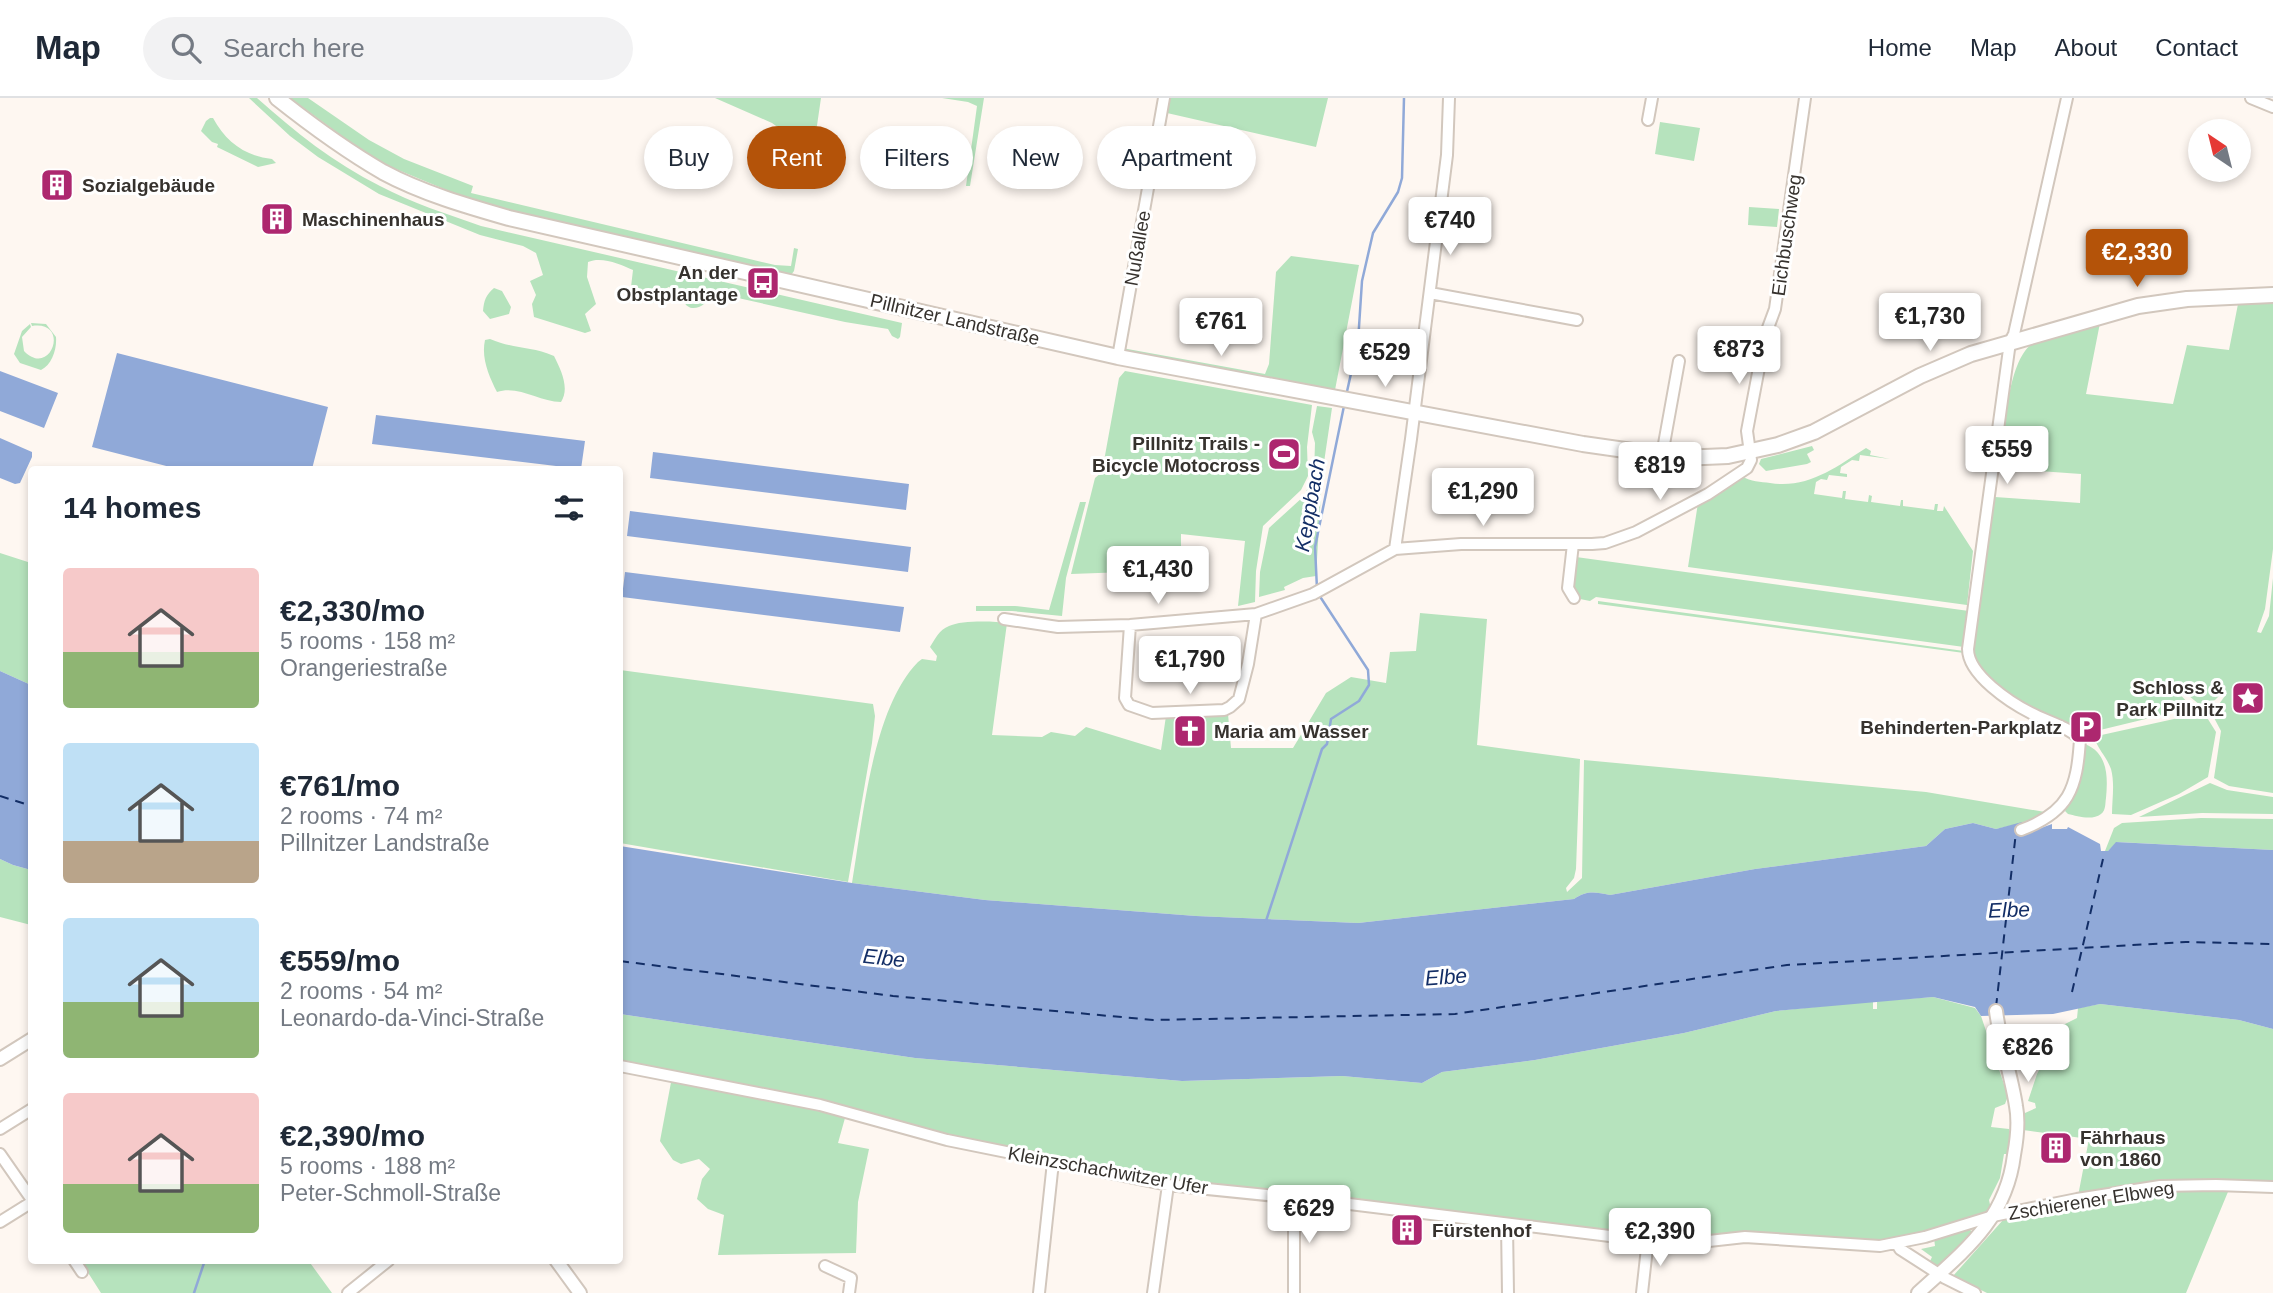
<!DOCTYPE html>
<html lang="en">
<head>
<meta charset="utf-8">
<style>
  :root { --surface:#fff; --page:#f2f2f3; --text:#1f2937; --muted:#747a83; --line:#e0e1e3; --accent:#b45309 }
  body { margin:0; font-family:Helvetica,sans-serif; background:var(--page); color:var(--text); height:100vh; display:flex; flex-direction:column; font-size:26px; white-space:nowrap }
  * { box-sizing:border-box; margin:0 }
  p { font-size:23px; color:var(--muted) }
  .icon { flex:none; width:38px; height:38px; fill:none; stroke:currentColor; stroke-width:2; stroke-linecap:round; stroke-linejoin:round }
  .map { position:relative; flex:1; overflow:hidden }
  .sheet { position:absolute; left:28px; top:368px; width:595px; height:798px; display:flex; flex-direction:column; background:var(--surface); border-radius:7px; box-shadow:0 4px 10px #0003 }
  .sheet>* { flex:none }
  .guide { position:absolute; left:644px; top:28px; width:665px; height:63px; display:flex; gap:14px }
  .needle { width:46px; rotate:325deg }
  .buttons { position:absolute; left:2188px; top:21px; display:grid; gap:14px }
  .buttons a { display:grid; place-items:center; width:63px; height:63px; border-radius:50%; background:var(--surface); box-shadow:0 4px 10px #0003; font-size:35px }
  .price { position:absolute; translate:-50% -60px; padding:0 16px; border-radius:7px; background:#fff; color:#222; font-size:23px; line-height:46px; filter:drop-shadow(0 2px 4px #0008) }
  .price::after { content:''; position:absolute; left:50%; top:42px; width:21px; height:16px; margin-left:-10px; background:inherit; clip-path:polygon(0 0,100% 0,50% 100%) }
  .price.current { background:var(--accent); color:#fff }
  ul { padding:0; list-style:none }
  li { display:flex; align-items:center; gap:21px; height:175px; padding:0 35px }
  li span { display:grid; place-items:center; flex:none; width:196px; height:140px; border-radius:7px; color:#555 }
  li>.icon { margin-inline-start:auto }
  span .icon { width:84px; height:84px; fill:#fffc; stroke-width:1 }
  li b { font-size:30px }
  h2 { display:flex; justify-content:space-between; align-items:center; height:84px; padding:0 35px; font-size:30px }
  .tag { padding:0 24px; border-radius:32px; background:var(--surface); box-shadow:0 4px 10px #0003; font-size:24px; line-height:63px }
  .tag.current { background:var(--accent); color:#fff }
  header { display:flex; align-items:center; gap:42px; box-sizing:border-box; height:98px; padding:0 35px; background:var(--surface); border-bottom:2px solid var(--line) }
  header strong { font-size:33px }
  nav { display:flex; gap:38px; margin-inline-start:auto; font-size:24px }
  .search { width:490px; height:63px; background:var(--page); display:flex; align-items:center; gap:18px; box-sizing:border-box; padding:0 24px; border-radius:38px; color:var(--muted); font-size:26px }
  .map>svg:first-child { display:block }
  .green { fill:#b6e3bd }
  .water { fill:#90a9d8 }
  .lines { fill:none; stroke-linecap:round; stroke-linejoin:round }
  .stream { stroke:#90a9d8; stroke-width:2.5 }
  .ferry { stroke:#132e66; stroke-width:2; stroke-dasharray:9 7; stroke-linecap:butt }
  .minor-casing { stroke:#d2c7bd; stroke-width:14 }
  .tertiary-casing { stroke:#d2c7bd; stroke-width:16 }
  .secondary-casing { stroke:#d2c7bd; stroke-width:18 }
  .minor { stroke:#fff; stroke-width:10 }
  .tertiary { stroke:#fff; stroke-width:12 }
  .secondary { stroke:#fff; stroke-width:14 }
  .labels { text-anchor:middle; stroke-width:6; stroke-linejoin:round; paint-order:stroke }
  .poi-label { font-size:19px; font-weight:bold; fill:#36322e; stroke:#fff; text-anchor:start }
  .street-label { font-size:19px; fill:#36322e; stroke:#fff }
  .water-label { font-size:21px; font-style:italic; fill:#132e66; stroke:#fff }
</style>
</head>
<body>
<header>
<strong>Map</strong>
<div class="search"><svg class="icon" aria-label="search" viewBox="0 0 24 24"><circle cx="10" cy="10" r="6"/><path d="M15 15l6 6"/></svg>Search here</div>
<nav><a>Home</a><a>Map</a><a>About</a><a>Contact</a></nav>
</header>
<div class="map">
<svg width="2273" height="1195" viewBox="0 0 2273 1195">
  <rect width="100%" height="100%" fill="#fef7f1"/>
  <!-- green -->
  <path class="green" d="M249,0H257C295,34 334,65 380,88C412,105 447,116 481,128L902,225L900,239L898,241L892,238L888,231L845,224L720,196C709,198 708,205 699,209C686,214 681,201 681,191L668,189L660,201L653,205L633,195L631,189L633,172C621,166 601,158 588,164L587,179L596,206L585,216L591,233L585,235L534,219L532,206L536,197L530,183L543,177L536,155L523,148L480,137L379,96L318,59L290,38Z
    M290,0H308L369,42L404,61L473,88L471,95L775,167L791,168L794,150L798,151L794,173L791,177L512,113L456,96L391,69L361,52Z
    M715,0H821L813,55L772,25Z
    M942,0H984L970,88H966L977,8L968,4Z
    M1170,0H1328L1316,49L1167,15Z
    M210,20H213C226,44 245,58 272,61L276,65L258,69L217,49L218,46L212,44L201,33L206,23Z
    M1660,24L1700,30L1694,63L1655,56Z
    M1749,109L1779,111L1777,129L1748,127Z
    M1291,158L1359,167L1335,292L1123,252L1122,250L1265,276L1269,266L1276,174Z
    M494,190L502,193L511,209L509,216L490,221L483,213C484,202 486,197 494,190Z
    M2273,205V451L2265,511L2257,534L2261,535L2269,518L2273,480V695L2229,688L2214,680L2221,633L2212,616L2227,595L2223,594L2215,602L2200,607L2177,588H2172L2190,607L2191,610L2096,633L2083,627L2075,630C2040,616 1983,593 1972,553L1995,399L2080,405L2081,376L1999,370C2004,339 2007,263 2032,246C2044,237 2083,230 2100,225L2086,296L2173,306L2187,247L2229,252L2238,206Z
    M31,225L46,226L56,239C57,251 52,267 41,272L20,265L14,256L22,233L30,226L31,229L22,239L24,253C51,281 71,222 32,228Z
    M490,241C513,251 530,248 554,258C561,272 570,290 561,304C539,304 519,287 497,294C489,278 481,260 485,242Z
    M1125,273L1312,307L1307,349L1308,378L1301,392L1263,428L1256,473L1255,504L1238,508L1245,443L1181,436V472L1071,476L1095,380L1102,374L1119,280Z
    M1317,308L1332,310L1322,378L1316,478L1303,480L1284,489L1285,492L1259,499L1260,474L1269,430L1304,398L1314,377L1315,345L1312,334Z
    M1812,348L1814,352L1807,356L1811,364L1807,366L1766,373L1759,366L1761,361Z
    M1866,350L1871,353L1870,357L1890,361L1860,357L1859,363L1852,362L1841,369L1840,375L1847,376V379L1829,377L1827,382L1821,381L1816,384L1814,396L1842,400L1843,393H1846L1845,401L1868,404L1869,397L1872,398L1871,404L1900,408L1901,402H1903V408L1934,412L1935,406H1938L1937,413H1943L1944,408L1973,453L1967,507L1688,469L1698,405L1743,379C1750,383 1761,384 1770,385C1807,391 1835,370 1866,350Z
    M1080,404H1086L1066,480L1062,518L1012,513H976V508H1015L1049,512Z
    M0,455L31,465V587L0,573Z
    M1576,459L1969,513L1964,549L1596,499L1590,503L1580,501L1572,488Z
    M1598,503L1964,553V555L1598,506Z
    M1420,515L1487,521L1477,647L1580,661L1576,771L1574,780L1566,790L1567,794L1582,780L1584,662L1926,694L2051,715L2031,723L1996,731L1973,725L1945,731L1926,748L1755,771L1610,797C1595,794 1587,792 1574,801L1358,825L1196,818L985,802L852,785C863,721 872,611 918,564L922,561L936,563L937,558L930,549C935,541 939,532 949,528C961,522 994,523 1007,525L992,637L1042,639L1051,634L1075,638L1086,629L1161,652L1166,618L1228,616L1231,650H1293L1326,595L1351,579L1386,585L1390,554L1416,553Z
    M620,572L873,606L875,618L872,645L848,784L620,745Z
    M2192,617L2206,618L2216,634L2208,679L2179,696L2131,717L2112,716C2112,701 2115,686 2111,671C2107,660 2099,652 2095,642L2097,638Z
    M2085,646C2108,655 2108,679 2106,700C2105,706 2106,712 2101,716C2092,723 2077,718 2068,716L2065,713L2081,678L2083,647Z
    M2210,685L2227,692L2273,699V716L2202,715L2139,719Z
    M2201,720L2273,721V752L2117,744L2108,753H2105L2114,730L2122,725Z
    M0,761L13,767L31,772V827L0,819Z
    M1933,899L1975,910L1981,918L2008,998L2005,1006L1995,1010L1991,1029L2009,1031L2012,1039L2011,1056H2004L2000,1080L1989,1102L1991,1111L1979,1118L1892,1143L1635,1138L1505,1124L1503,1120L1490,1121L1389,1105L1168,1083L910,1029L822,1003L750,988L620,964V916L915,960L1182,983L1342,978L1422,985L1442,974L1535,962L1684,935L1776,913L1873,903V911H1877V903Z
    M2100,906L2239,922L2273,931V1087L2230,1089L2186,1195H1987L1953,1178L2003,1122L2007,1115L2078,1098L2089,1041L2023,1032L2025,1015L2036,1010L2035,1005L2028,1003L2037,976L2063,927L2077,920L2078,910Z
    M672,979L815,1010L845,1020L838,1045L869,1051L858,1104L856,1155L718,1157L724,1117L708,1111L697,1101L702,1081L710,1071L699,1061L681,1066L673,1062L660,1043Z
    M1970,1130L1972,1137L1939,1168L1934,1170L1929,1165L1932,1159L1921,1151L1935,1148L1934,1140Z
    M80,1162H308L332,1195H101Z"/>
  <!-- water -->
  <path class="water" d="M117,255L328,309L312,371H178L92,349Z
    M0,273L58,295L44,330L0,313Z
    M376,317L585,343L581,371L372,346Z
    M0,340L32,354V359L20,385L15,386L0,380Z
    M653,354L909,386L906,412L650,380Z
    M630,413L911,449L908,474L627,438Z
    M625,474L904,509L900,534L622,499Z
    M0,573L31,587V772L13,767L0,761Z
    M2022,724L2027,735L2052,726V731H2067L2068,729L2100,746L2101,753H2108L2116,744L2273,752V931L2239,922L2100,906L2053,916L1981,918L1975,909L1933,899L1776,913L1684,935L1535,962L1442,974L1422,985L1342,978L1182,983L915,960L620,916V748L852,785L985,802L1196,818L1358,825L1574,801C1587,792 1595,794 1610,797L1755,771L1926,748L1945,731L1973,725L1996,731Z"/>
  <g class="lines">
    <!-- stream -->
    <path class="stream" d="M1346,298L1358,244L1362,183L1373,135L1398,94L1402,80L1404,0
      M1317,491L1315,449L1344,308
      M1266,823L1322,651L1327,646L1331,621L1359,603L1369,587L1368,572L1319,497
      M194,1195L205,1162"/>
    <!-- ferry -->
    <path class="ferry" d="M0,698L32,708
      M620,863L893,898L1153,922L1455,916L1787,867L2186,844L2273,846
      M2072,894L2103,761
      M1996,909L2016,734"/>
    <defs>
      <path id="minor" d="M2251,0L2273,9
        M1648,22L1652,0
        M1430,195L1577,222
        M1118,259L1164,0
        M1662,357L1679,263
        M1573,446L1568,490L1574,500
        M1395,451L1411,341L1447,57L1449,0
        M1004,521L1058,529L1130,527L1256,516L1313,496L1395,451L1461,446H1592L1605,445L1636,434L1708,396L1747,370L1751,362L1747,333L1765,238L1775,211L1805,0
        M1130,527L1125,600L1129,607L1152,615L1224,612L1230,609L1239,601L1248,566L1256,516
        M2021,732C2069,714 2077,691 2080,641C2067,628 2048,624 2031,615C2011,605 1968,577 1968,551L2010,244L2014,236L2067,0
        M620,968L820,1007L947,1042L1168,1087L1325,1103L1626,1140L1700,1144L1745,1139L1880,1148L1925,1139L1993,1118L2077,1101L2160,1088L2216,1087L2273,1089
        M0,1031L32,1011
        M0,1056L32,1102
        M0,1124L32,1104
        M1507,1127L1508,1195
        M1897,1146L1900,1151L1945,1180L1975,1195
        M74,1162L82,1174
        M825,1168L851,1180L849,1195
        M348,1195L389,1162
        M1039,1195L1053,1064
        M1153,1195L1168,1087
        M1294,1195V1100
        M1642,1195L1648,1141"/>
      <path id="tertiary" d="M0,961L32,941
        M556,1162L580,1195
        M1918,1195C1964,1153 2006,1122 2014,1057C2017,1041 2019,1024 2016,1008C2011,976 2000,945 1996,913"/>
      <path id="secondary" d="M277,0C311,27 345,52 383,74C422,95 467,108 509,120L1118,259L1583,346L1681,360L1728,358L1778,347L1814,334L1920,278L1971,256L2138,208L2187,201L2273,197"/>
    </defs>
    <!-- minor casing -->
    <use href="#minor" class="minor-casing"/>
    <!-- tertiary casing -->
    <use href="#tertiary" class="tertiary-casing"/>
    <!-- secondary casing -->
    <use href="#secondary" class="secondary-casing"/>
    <!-- minor -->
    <use href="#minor" class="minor"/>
    <!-- tertiary -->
    <use href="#tertiary" class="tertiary"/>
    <!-- secondary -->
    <use href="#secondary" class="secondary"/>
  </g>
  <!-- icons -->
  <defs>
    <symbol id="building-square" viewBox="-11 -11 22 22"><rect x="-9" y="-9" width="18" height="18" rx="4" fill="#ad276f" stroke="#fff"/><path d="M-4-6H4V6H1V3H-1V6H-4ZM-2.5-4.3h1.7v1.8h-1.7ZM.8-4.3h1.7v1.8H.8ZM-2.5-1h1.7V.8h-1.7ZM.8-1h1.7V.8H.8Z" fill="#fff"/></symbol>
    <symbol id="bus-square" viewBox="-11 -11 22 22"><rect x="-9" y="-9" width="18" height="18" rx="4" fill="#ad276f" stroke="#fff"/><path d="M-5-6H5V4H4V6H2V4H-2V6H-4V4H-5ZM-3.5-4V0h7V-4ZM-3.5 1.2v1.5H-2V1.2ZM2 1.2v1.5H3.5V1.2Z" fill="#fff"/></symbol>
    <symbol id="stadium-square" viewBox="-11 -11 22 22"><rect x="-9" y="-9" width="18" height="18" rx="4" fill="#ad276f" stroke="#fff"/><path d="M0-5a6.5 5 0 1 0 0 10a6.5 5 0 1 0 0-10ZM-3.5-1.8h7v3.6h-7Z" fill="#fff"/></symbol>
    <symbol id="sight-square" viewBox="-11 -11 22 22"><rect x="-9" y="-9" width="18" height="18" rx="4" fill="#ad276f" stroke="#fff"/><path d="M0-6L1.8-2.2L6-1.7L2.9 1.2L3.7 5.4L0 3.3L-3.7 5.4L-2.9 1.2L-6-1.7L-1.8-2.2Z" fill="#fff"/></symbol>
    <symbol id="parking-square" viewBox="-11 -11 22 22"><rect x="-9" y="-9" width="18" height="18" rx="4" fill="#ad276f" stroke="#fff"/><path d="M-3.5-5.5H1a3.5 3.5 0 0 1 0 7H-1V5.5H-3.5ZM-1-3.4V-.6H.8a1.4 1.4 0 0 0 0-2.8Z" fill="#fff"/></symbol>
    <symbol id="church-square" viewBox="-11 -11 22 22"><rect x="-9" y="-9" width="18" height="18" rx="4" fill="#ad276f" stroke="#fff"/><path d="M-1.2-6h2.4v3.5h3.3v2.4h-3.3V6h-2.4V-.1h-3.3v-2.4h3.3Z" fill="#fff"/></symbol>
  </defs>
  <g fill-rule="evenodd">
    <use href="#building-square" x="38" y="68" width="38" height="38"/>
    <use href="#building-square" x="258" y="102" width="38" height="38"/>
    <use href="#bus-square" x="744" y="166" width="38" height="38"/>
    <use href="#stadium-square" x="1265" y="337" width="38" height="38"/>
    <use href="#sight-square" x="2229" y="581" width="38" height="38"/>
    <use href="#parking-square" x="2067" y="610" width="38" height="38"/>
    <use href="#church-square" x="1171" y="614" width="38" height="38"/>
    <use href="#building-square" x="2037" y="1031" width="38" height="38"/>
    <use href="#building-square" x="1388" y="1113" width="38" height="38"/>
  </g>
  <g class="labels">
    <!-- poi labels -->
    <g class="poi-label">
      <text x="82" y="94">Sozialgebäude</text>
      <text x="302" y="128">Maschinenhaus</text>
      <text x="738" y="181" text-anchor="end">An der<tspan x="738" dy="22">Obstplantage</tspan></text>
      <text x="1260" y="352" text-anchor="end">Pillnitz Trails -<tspan x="1260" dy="22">Bicycle Motocross</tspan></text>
      <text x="2224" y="596" text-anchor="end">Schloss &amp;<tspan x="2224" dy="22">Park Pillnitz</tspan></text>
      <text x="2062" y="636" text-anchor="end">Behinderten-Parkplatz</text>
      <text x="1214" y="640">Maria am Wasser</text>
      <text x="2080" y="1046">Fährhaus<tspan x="2080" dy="22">von 1860</tspan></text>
      <text x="1432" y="1139">Fürstenhof</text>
    </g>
    <!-- street labels -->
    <g class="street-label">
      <text transform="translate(1786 137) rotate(-82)" y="7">Eichbuschweg</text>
      <text transform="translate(1137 150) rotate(-80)" y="7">Nußallee</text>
      <text transform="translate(955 221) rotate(13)" y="7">Pillnitzer Landstraße</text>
      <text transform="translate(1108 1072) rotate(10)" y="7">Kleinzschachwitzer Ufer</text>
      <text transform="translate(2091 1102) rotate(-9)" y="7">Zschierener Elbweg</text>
    </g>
    <!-- water labels -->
    <g class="water-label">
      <text transform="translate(1310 407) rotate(-80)" y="7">Keppbach</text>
      <text transform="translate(2009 812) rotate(-2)" y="7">Elbe</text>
      <text transform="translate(884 860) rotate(6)" y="7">Elbe</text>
      <text transform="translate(1446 879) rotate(-4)" y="7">Elbe</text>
    </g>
  </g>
</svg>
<div class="buttons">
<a><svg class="needle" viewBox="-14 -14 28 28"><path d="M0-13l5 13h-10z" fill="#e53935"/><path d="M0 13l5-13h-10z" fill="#747a83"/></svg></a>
</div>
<b class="price" style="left:1450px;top:159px">€740</b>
<b class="price current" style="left:2137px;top:191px">€2,330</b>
<b class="price" style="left:1930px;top:255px">€1,730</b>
<b class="price" style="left:1221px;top:260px">€761</b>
<b class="price" style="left:1739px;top:288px">€873</b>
<b class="price" style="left:1385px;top:291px">€529</b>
<b class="price" style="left:2007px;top:388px">€559</b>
<b class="price" style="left:1660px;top:404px">€819</b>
<b class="price" style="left:1483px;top:430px">€1,290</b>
<b class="price" style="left:1158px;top:508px">€1,430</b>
<b class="price" style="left:1190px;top:598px">€1,790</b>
<b class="price" style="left:2028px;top:986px">€826</b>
<b class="price" style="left:1309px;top:1147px">€629</b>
<b class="price" style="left:1660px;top:1170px">€2,390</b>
<div class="guide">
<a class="tag">Buy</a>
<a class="tag current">Rent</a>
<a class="tag">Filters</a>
<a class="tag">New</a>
<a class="tag">Apartment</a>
</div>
<section class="sheet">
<h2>14 homes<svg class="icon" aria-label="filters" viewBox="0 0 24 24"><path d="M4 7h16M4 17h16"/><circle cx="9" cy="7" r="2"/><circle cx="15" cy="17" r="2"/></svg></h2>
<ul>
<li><span style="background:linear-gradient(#f6c9c9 60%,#8fb573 0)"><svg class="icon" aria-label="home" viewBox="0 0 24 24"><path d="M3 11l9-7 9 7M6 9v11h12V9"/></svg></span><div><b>€2,330/mo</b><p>5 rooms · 158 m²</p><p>Orangeriestraße</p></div></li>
<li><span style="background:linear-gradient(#bfe0f5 70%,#b9a48a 0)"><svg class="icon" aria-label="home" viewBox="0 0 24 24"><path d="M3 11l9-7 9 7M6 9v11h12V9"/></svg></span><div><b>€761/mo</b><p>2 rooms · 74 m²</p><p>Pillnitzer Landstraße</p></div></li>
<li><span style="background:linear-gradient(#bfe0f5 60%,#8fb573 0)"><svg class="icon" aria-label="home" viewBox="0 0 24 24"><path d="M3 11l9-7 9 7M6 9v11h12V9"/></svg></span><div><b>€559/mo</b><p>2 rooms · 54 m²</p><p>Leonardo-da-Vinci-Straße</p></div></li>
<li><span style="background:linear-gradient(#f6c9c9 65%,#8fb573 0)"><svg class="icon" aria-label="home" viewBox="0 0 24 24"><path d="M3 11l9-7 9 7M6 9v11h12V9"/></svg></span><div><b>€2,390/mo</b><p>5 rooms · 188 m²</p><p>Peter-Schmoll-Straße</p></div></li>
</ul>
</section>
</div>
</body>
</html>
